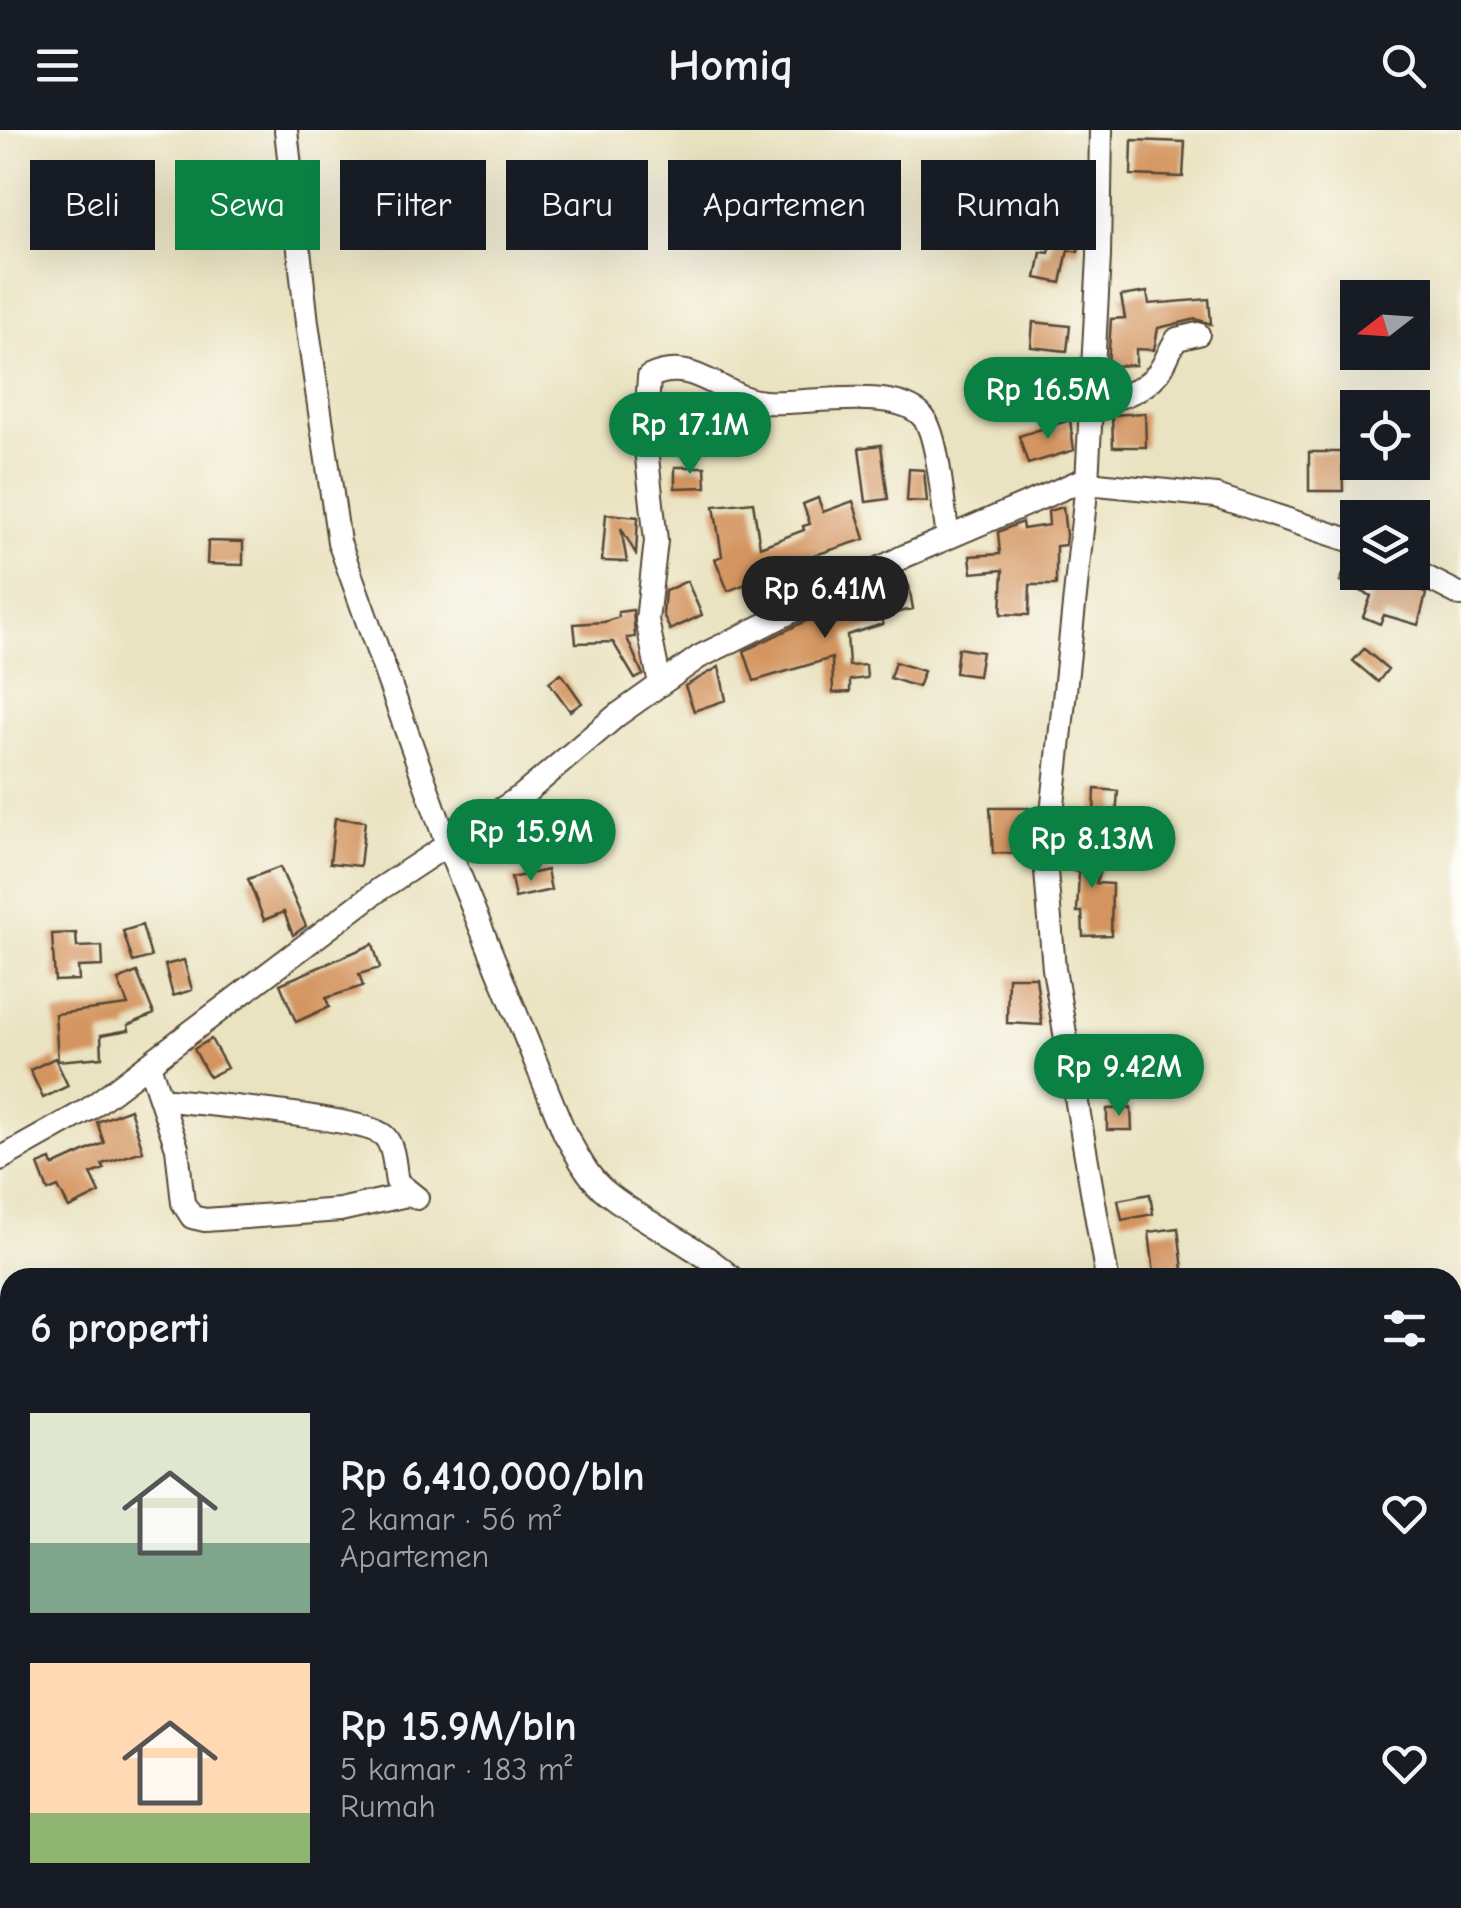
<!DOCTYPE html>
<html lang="id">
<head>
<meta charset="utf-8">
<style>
  :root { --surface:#171b24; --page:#20242c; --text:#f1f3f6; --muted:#9ea1a6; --accent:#0b8043 }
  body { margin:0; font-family:"Comic Neue",sans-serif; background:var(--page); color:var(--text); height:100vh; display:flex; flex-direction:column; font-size:38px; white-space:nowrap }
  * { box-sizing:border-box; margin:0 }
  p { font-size:32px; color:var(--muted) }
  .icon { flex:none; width:55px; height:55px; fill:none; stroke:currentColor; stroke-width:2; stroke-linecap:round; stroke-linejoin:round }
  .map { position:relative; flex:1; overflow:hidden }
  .panel { position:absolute; left:0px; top:1138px; width:1462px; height:642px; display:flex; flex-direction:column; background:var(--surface); border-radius:30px 30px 0 0; box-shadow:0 10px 40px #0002 }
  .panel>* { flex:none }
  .guide { position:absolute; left:30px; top:30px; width:1402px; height:90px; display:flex; gap:20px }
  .needle { width:65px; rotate:253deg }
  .controls { position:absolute; left:1340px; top:150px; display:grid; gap:20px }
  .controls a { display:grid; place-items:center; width:90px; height:90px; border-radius:0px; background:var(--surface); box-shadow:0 10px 40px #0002; font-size:50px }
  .price { position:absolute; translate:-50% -85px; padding:0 22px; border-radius:35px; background:var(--accent); color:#fff; font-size:32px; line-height:65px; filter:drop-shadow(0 2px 5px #0008) }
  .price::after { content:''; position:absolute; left:50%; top:60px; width:30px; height:22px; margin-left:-15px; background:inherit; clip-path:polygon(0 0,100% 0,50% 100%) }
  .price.active { background:#222; color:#fff }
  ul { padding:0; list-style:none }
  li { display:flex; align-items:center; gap:30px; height:250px; padding:0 30px }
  li span { display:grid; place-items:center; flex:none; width:280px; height:200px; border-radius:0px; color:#555 }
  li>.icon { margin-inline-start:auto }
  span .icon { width:120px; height:120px; fill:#fffc; stroke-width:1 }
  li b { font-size:42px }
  h2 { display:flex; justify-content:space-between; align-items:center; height:120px; padding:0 30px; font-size:42px }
  .chip { padding:0 35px; border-radius:0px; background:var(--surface); box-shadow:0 10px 40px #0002; font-size:35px; line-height:90px }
  .chip.active { background:var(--accent); color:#fff }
  header { display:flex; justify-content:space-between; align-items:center; height:130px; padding:0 30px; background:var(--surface); font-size:45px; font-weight:800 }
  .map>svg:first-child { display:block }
  .building { fill:#d49560 }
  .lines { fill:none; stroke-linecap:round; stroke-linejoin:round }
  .minor-casing { stroke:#554636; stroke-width:26 }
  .minor { stroke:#fff; stroke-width:22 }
</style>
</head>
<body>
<header><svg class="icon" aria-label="menu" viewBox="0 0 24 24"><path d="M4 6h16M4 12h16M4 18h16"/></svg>Homiq<svg class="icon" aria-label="search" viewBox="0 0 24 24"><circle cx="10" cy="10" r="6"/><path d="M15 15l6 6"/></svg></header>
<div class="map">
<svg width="1461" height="1778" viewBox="0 0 1461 1778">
  <rect width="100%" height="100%" fill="#fdfcf7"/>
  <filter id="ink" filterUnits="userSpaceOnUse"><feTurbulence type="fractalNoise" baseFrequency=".01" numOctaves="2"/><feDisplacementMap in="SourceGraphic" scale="20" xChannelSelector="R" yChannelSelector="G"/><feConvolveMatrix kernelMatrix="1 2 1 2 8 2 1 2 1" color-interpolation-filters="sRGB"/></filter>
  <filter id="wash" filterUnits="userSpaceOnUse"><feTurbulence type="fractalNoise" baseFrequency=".0048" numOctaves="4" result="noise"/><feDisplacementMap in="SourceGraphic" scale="40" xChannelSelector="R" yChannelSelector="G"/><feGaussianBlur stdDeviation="2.25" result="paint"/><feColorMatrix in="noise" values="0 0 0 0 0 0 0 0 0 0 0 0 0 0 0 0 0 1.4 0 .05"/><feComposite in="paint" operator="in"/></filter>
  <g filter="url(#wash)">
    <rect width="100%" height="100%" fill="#eae3c1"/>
    <g id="blocks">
      <!-- building -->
      <path class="building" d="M1132,10L1185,12L1183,47L1131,45Z
        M1059,89L1084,97L1078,122L1068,120L1061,153L1036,148L1041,122L1049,123Z
        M1147,162L1149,174L1209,169L1211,194L1196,189L1158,198L1154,220L1136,219V235L1108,236L1111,189L1125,188L1121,166Z
        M1033,192L1070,196L1067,221L1031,217Z
        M1145,283L1146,317H1113L1112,285Z
        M1070,290L1074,320L1028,334L1019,306Z
        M881,315L888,369L866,372L859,318Z
        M1309,322H1342L1343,361H1309Z
        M675,337H705L706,357L675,358Z
        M909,339L924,340L927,372L907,371Z
        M818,368L823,382L853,371L865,409L784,435L788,443L753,464L748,453L728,461L715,429L722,426L714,376L753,372L760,417L804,400L803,396L810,394L803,374Z
        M1063,377L1066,405L1065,415L1056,416V455H1030L1029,485L1001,484L1003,440L972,443L970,426L1000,424L998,402L1022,392L1023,399L1049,395L1048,381Z
        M606,384L638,387L636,424L621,398L627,432L602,431Z
        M208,411L243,412V435L207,434Z
        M1351,427L1358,428V442H1374L1372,447L1406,460L1408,455L1426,464L1418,495L1384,485L1380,494L1363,487L1371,466L1340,451Z
        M687,451L702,485L670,500L663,484L665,461Z
        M909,456L913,479L880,486L883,494L847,505L849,536L866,535L867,548L850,550V562L833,563L832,528L754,551L744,521L808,490Z
        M633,480L635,507L627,508L643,545L635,549L613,512L576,513L574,494L604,492L619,487L618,482Z
        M958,518L982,522L978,546L955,543Z
        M1364,519L1388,539L1378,552L1353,531Z
        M895,532L924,541L918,557L890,548Z
        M719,537L726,570L694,581L685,556Z
        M561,543L582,573L570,581L549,552Z
        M1095,659L1118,661L1116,686L1094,684Z
        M990,678H1029L1021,724L993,723Z
        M335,688L365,691L360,736L330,733Z
        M1078,712L1106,721L1096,753L1112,754L1111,805L1083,806L1082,782H1077L1079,743L1069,739Z
        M280,737L306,796L293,805L284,782L264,790L248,749Z
        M547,740L551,760L515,768L511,748Z
        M142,795L151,827L133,832L123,801Z
        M76,803L77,817L102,816L103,836L78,837L79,850L55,851L52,804Z
        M373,814L380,838L359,844L363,856L326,868L329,877L296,892L280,854Z
        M184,830L192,860L173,866L165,835Z
        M137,842L154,884L128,895L129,900L101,905L102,927L58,931L55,884L128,875L118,850Z
        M1008,847H1036L1042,895L1007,893Z
        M211,909L227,938L209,947L194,919Z
        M55,928L68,956L43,968L30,940Z
        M1131,978L1132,1000H1107V979Z
        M130,979L143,1021L102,1034L104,1039L91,1044L100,1063L69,1078L58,1057L48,1061L38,1035L51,1030L53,1036L104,1013L97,992Z
        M1150,1064L1153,1084L1122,1090L1118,1070Z
        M1178,1098L1183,1140L1154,1144L1149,1102Z"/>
    </g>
  </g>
  <g filter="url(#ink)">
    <use href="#blocks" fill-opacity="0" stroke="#554636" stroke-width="2.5"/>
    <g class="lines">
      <defs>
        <path id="minor" d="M286,0L307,193L339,412L448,717L565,1004C577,1024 587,1047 606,1062C645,1094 694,1113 732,1148
          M1101,0L1099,126L1087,352L1046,741L1054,839L1107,1148
          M1092,274C1114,269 1142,263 1157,244C1166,234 1169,219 1177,209L1198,204
          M1412,440L1461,465
          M660,554L647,490L656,411L645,309L649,247C695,225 720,268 764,272C802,275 896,255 923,287C939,306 943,380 948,407
          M149,935L177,1018L183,1073L192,1087L205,1090L340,1080L407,1065
          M162,969C198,974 368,987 385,1007C395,1018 394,1038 397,1052L417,1068
          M0,1029L89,979L380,759L523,665L616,586L699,527L905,426L1078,352L1216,366L1358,413
          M1452,1271L1461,1270
          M0,1399L10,1398
          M1452,1695L1461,1696
          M0,1742H10
          M896,1770L900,1778
          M244,1778L246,1770
          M349,1778L350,1770
          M1103,1778V1770"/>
      </defs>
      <!-- minor casing -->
      <use href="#minor" class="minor-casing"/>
      <!-- minor -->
      <use href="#minor" class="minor"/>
    </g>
  </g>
</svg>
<div class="controls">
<a><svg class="needle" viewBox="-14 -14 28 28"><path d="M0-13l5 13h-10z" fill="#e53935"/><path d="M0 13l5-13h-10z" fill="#9ea1a6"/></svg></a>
<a><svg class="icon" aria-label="locate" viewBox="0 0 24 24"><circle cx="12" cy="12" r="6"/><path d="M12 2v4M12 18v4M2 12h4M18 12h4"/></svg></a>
<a><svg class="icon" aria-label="layers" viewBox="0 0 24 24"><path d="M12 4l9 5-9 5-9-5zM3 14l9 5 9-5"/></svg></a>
</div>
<b class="price" style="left:1048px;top:312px">Rp 16.5M</b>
<b class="price" style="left:690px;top:347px">Rp 17.1M</b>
<b class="price active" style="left:825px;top:511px">Rp 6.41M</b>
<b class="price" style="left:531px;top:754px">Rp 15.9M</b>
<b class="price" style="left:1092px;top:761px">Rp 8.13M</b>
<b class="price" style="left:1119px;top:989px">Rp 9.42M</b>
<div class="guide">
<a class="chip">Beli</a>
<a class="chip active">Sewa</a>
<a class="chip">Filter</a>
<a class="chip">Baru</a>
<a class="chip">Apartemen</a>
<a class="chip">Rumah</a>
</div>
<section class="panel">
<h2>6 properti<svg class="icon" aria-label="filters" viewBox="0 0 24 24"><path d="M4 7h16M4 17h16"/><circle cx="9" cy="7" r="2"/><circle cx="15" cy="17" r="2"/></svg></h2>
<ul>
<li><span style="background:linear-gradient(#dfe7d0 65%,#7fa58c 0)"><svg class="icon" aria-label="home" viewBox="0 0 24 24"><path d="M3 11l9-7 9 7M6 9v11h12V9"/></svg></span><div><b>Rp 6,410,000/bln</b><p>2 kamar · 56 m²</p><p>Apartemen</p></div><svg class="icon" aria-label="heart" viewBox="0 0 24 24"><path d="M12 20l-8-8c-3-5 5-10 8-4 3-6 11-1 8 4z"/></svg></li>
<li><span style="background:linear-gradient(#ffd9b3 75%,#8fb573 0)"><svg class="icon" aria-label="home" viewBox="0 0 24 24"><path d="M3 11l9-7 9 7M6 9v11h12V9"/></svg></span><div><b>Rp 15.9M/bln</b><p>5 kamar · 183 m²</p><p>Rumah</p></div><svg class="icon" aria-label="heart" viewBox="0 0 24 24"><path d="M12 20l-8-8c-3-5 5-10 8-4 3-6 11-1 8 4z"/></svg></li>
</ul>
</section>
</div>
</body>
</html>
